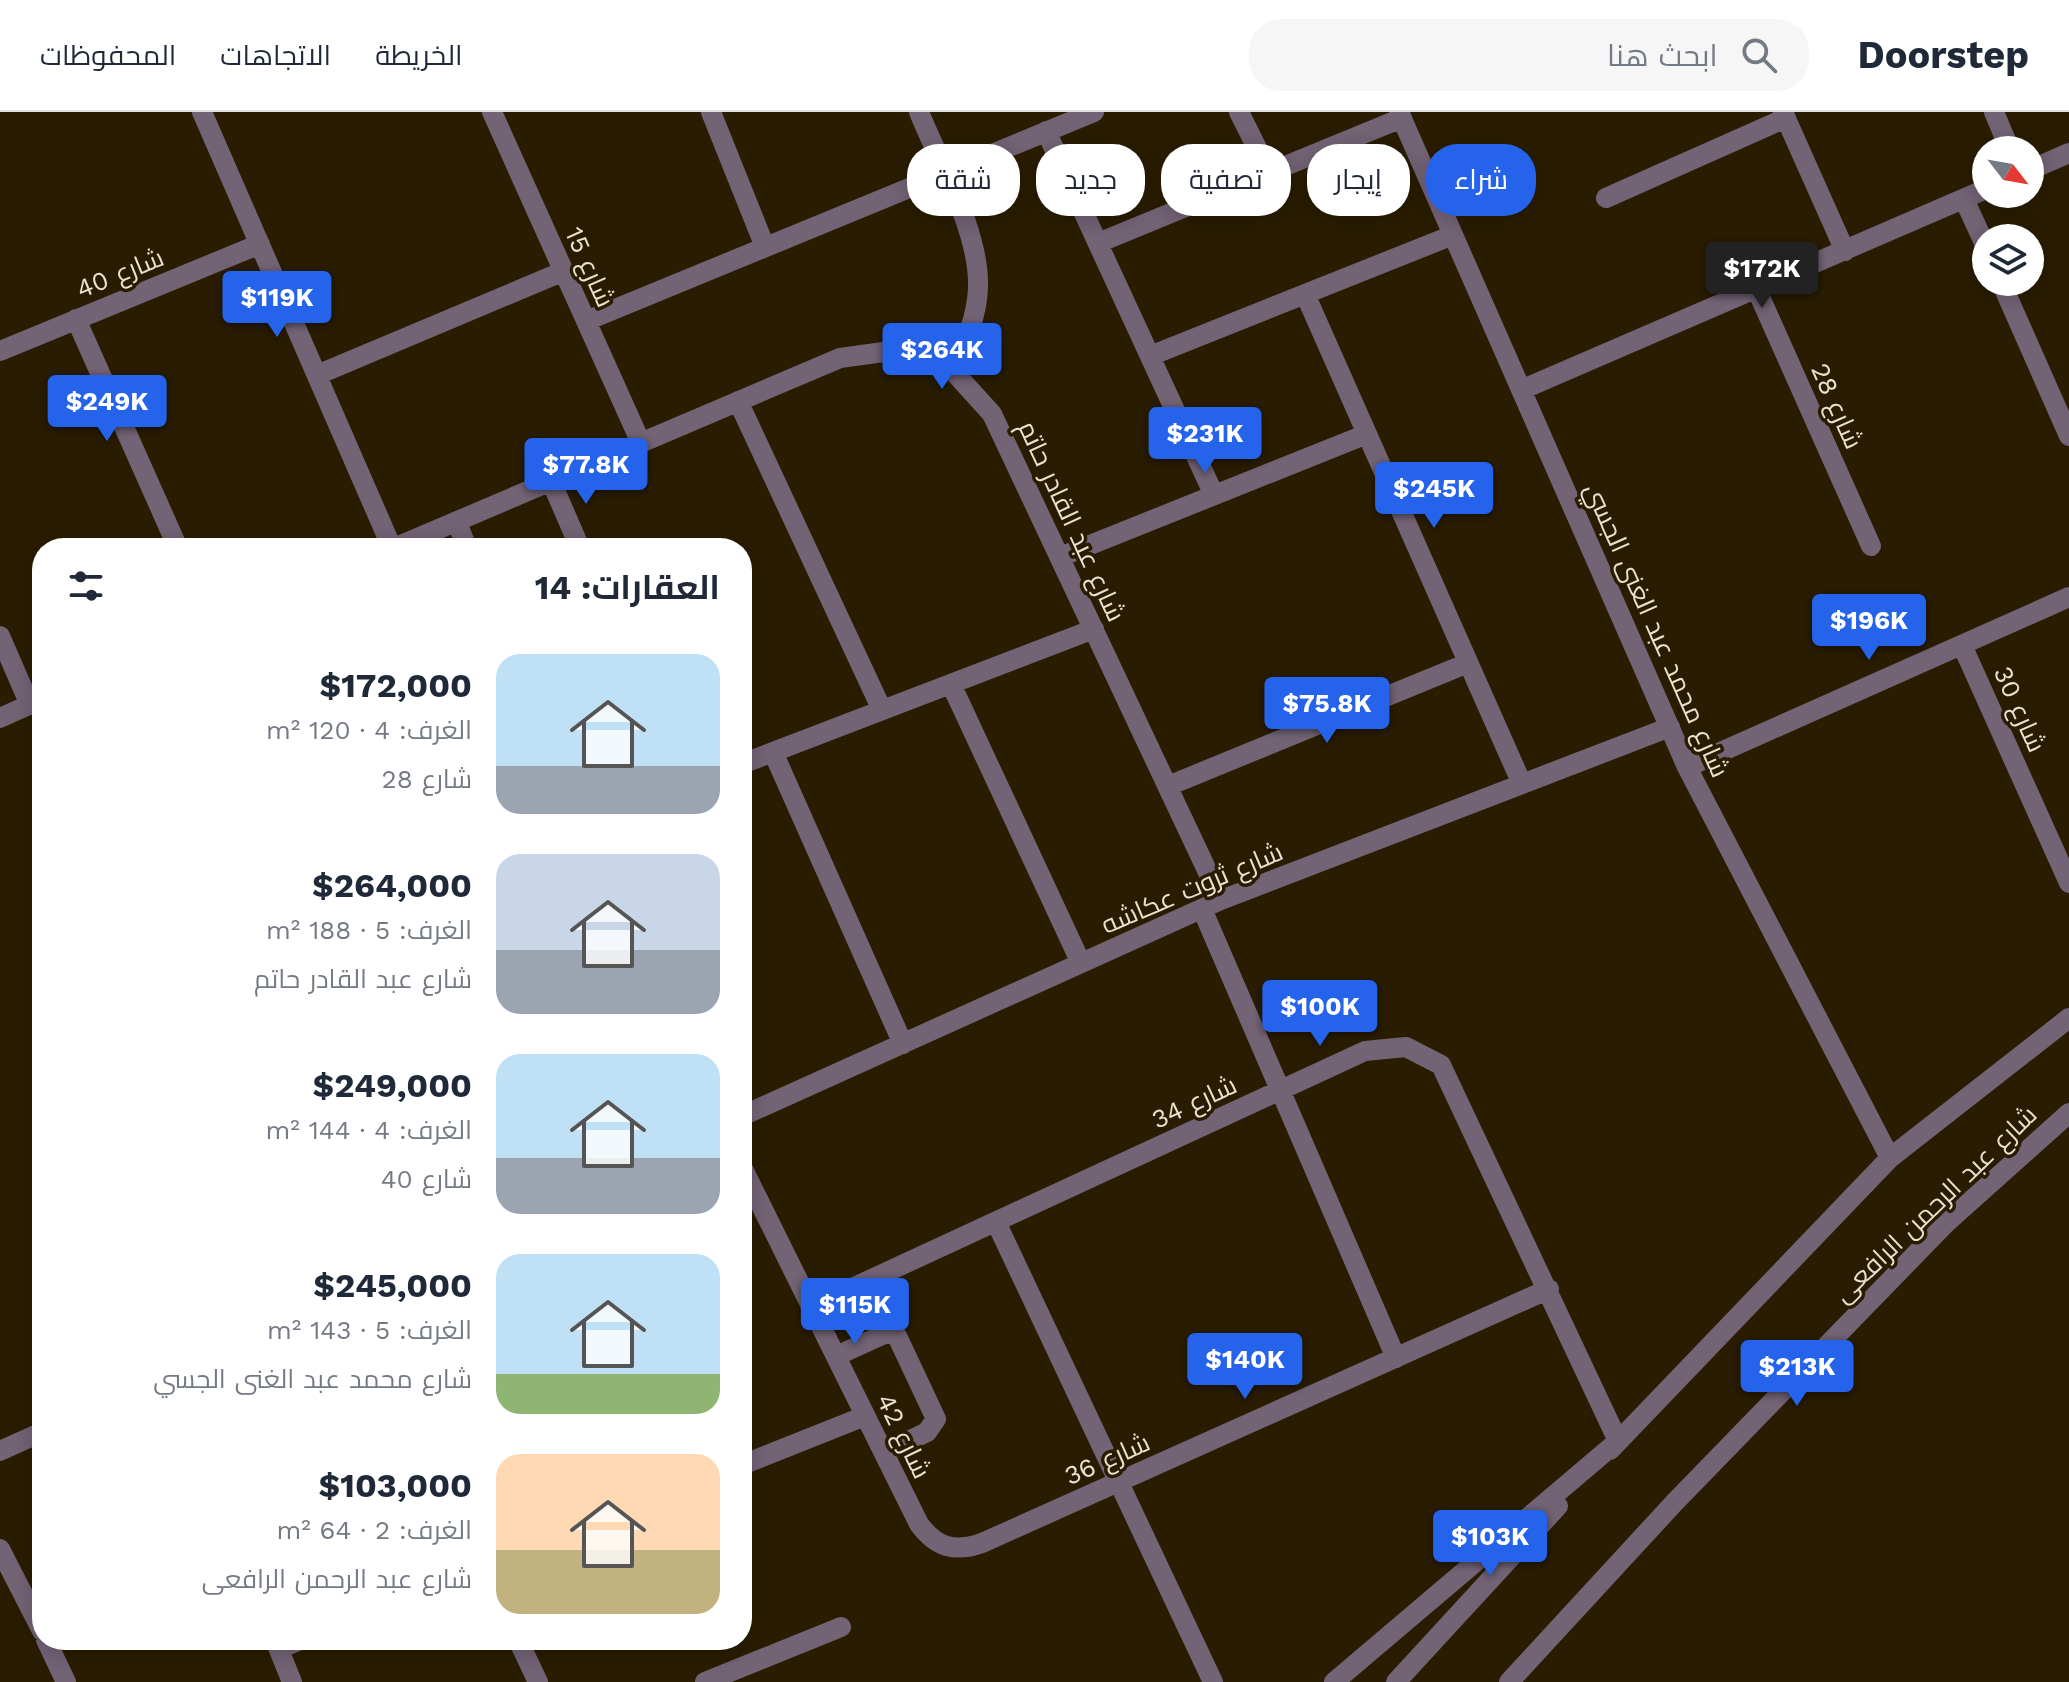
<!DOCTYPE html>
<html lang="ar">
<head>
<meta charset="utf-8">
<style>
  :root { --surface:#fff; --page:#f6f6f7; --text:#1f2937; --muted:#747a83; --line:#e0e1e3; --accent:#2563eb }
  body { margin:0; font-family:"Work Sans",Cairo,sans-serif; background:var(--page); color:var(--text); direction:rtl; height:100vh; display:flex; flex-direction:column; font-size:30px; white-space:nowrap }
  * { box-sizing:border-box; margin:0 }
  p { font-size:26px; color:var(--muted) }
  .icon { flex:none; width:44px; height:44px; fill:none; stroke:currentColor; stroke-width:2; stroke-linecap:round; stroke-linejoin:round }
  .map { position:relative; flex:1; overflow:hidden; direction:ltr }
  .drawer { position:absolute; left:32px; top:426px; width:720px; height:1112px; display:flex; flex-direction:column; background:var(--surface); border-radius:32px; box-shadow:0 4px 20px #0003; direction:rtl }
  .drawer>* { flex:none }
  .guide { position:absolute; left:776px; top:32px; width:760px; height:72px; direction:rtl; display:flex; gap:16px }
  .needle { width:52px; rotate:121deg }
  .controls { position:absolute; left:1972px; top:24px; display:grid; gap:16px }
  .controls a { display:grid; place-items:center; width:72px; height:72px; border-radius:50%; background:var(--surface); box-shadow:0 4px 20px #0003; font-size:40px }
  .price { position:absolute; translate:-50% -68px; padding:0 18px; border-radius:8px; background:var(--accent); color:#fff; font-size:26px; line-height:52px; filter:drop-shadow(0 2px 4px #0008) }
  .price::after { content:''; position:absolute; left:50%; top:48px; width:24px; height:18px; margin-left:-12px; background:inherit; clip-path:polygon(0 0,100% 0,50% 100%) }
  .price.selected { background:#222; color:#fff }
  ul { padding:0; list-style:none }
  li { display:flex; align-items:center; gap:24px; height:200px; padding:0 32px }
  li span { display:grid; place-items:center; flex:none; width:224px; height:160px; border-radius:24px; color:#555 }
  li>.icon { margin-inline-start:auto }
  span .icon { width:96px; height:96px; fill:#fffc; stroke-width:1 }
  li b { font-size:34px }
  h2 { display:flex; justify-content:space-between; align-items:center; height:96px; padding:0 32px; font-size:34px }
  .chip { padding:0 28px; border-radius:32px; background:var(--surface); box-shadow:0 4px 20px #0003; font-size:28px; line-height:72px }
  .chip.selected { background:var(--accent); color:#fff }
  header { display:flex; align-items:center; gap:48px; box-sizing:border-box; height:112px; padding:0 40px; background:var(--surface); border-bottom:2px solid var(--line) }
  header strong { font-size:38px }
  nav { display:flex; gap:44px; margin-inline-start:auto; font-size:28px }
  .search { width:560px; height:72px; background:var(--page); display:flex; align-items:center; gap:20px; box-sizing:border-box; padding:0 28px; border-radius:32px; color:var(--muted); font-size:30px }
  .map>svg:first-child { display:block }
  .lines { fill:none; stroke-linecap:round; stroke-linejoin:round }
  .minor { stroke:#726375; stroke-width:20 }
  .labels { text-anchor:middle; stroke-width:7; stroke-linejoin:round; paint-order:stroke }
  .street-label { font-size:26px; fill:#eae1d0; stroke:#291c00 }
</style>
</head>
<body>
<header>
<strong>Doorstep</strong>
<div class="search"><svg class="icon" aria-label="search" viewBox="0 0 24 24"><circle cx="10" cy="10" r="6"/><path d="M15 15l6 6"/></svg>ابحث هنا</div>
<nav><a>الخريطة</a><a>الاتجاهات</a><a>المحفوظات</a></nav>
</header>
<div class="map">
<svg width="2069" height="1570" viewBox="0 0 2069 1570">
  <rect width="100%" height="100%" fill="#291c00"/>
  <g class="lines">
    <!-- minor -->
    <path class="minor" d="M202,0L392,436
      M492,0L641,331
      M711,0L765,135
      M919,0C940,52 980,120 978,176C977,205 965,232 953,259
      M1239,0L1269,60
      M1399,0L1687,655L1890,1046
      M1783,0L1845,139
      M1994,0L2010,38
      M1046,19L1214,383
      M2030,58L2069,41
      M1606,86L1786,6
      M1964,87L1986,135
      M1098,131L1402,6
      M2001,170L2069,324
      M1756,176L1871,434
      M1305,182L1522,672
      M76,207L178,436
      M586,209L1094,0
      M0,239L260,132
      M1150,244L1453,123
      M317,263L564,159
      M1521,278L1986,77
      M738,289L882,598
      M551,369L580,436
      M457,410L467,436
      M394,436L840,246L898,238L953,259L992,302L1221,788
      M1060,445L1367,322
      M0,524L30,593
      M1962,533L2069,771
      M951,572L1081,851
      M0,606L40,588
      M773,640L903,932
      M742,652L1094,517
      M1687,655L2069,485
      M1168,674L1468,551
      M1202,797L1396,1246
      M742,1004L1221,788L1670,615
      M742,1055L919,1412C936,1435 954,1441 982,1431L1549,1177
      M996,1110L1213,1570
      M811,1195L1365,939L1406,935L1441,953L1618,1329L1334,1570
      M836,1244L889,1220L897,1224L936,1307L927,1320L884,1341
      M1610,1338L1890,1046L2069,906
      M0,1339L42,1320
      M742,1353L865,1304
      M0,1437L42,1519
      M46,1528L66,1570
      M275,1528L292,1570
      M518,1528L538,1570
      M279,1537L300,1528
      M705,1570L841,1515
      M1396,1570L1558,1394
      M1509,1570L1674,1391L1946,1111L2069,1001"/>
  </g>
  <g class="labels">
    <!-- street labels -->
    <g class="street-label">
      <text transform="translate(590 155) rotate(66)" y="9">شارع 15</text>
      <text transform="translate(120 161) rotate(-22)" y="9">شارع 40</text>
      <text transform="translate(1837 294) rotate(66)" y="9">شارع 28</text>
      <text transform="translate(1072 409) rotate(65)" y="9">شارع عبد القادر حاتم</text>
      <text transform="translate(1657 518) rotate(66)" y="9">شارع محمد عبد الغنى الجسي</text>
      <text transform="translate(2020 597) rotate(66)" y="9">شارع 30</text>
      <text transform="translate(1192 776) rotate(-23)" y="9">شارع ثروت عكاشه</text>
      <text transform="translate(1194 990) rotate(-25)" y="9">شارع 34</text>
      <text transform="translate(1935 1092) rotate(-44)" y="9">شارع عبد الرحمن الرافعى</text>
      <text transform="translate(904 1324) rotate(64)" y="9">شارع 42</text>
      <text transform="translate(1107 1347) rotate(-24)" y="9">شارع 36</text>
    </g>
  </g>
</svg>
<div class="controls">
<a><svg class="needle" viewBox="-14 -14 28 28"><path d="M0-13l5 13h-10z" fill="#e53935"/><path d="M0 13l5-13h-10z" fill="#747a83"/></svg></a>
<a><svg class="icon" aria-label="layers" viewBox="0 0 24 24"><path d="M12 4l9 5-9 5-9-5zM3 14l9 5 9-5"/></svg></a>
</div>
<b class="price selected" style="left:1762px;top:198px">$172K</b>
<b class="price" style="left:277px;top:227px">$119K</b>
<b class="price" style="left:942px;top:279px">$264K</b>
<b class="price" style="left:107px;top:331px">$249K</b>
<b class="price" style="left:1205px;top:363px">$231K</b>
<b class="price" style="left:586px;top:394px">$77.8K</b>
<b class="price" style="left:1434px;top:418px">$245K</b>
<b class="price" style="left:1869px;top:550px">$196K</b>
<b class="price" style="left:1327px;top:633px">$75.8K</b>
<b class="price" style="left:1320px;top:936px">$100K</b>
<b class="price" style="left:855px;top:1234px">$115K</b>
<b class="price" style="left:1245px;top:1289px">$140K</b>
<b class="price" style="left:1797px;top:1296px">$213K</b>
<b class="price" style="left:1490px;top:1466px">$103K</b>
<div class="guide">
<a class="chip selected">شراء</a>
<a class="chip">إيجار</a>
<a class="chip">تصفية</a>
<a class="chip">جديد</a>
<a class="chip">شقة</a>
</div>
<section class="drawer">
<h2>العقارات: 14<svg class="icon" aria-label="filters" viewBox="0 0 24 24"><path d="M4 7h16M4 17h16"/><circle cx="9" cy="7" r="2"/><circle cx="15" cy="17" r="2"/></svg></h2>
<ul>
<li><span style="background:linear-gradient(#bfe0f5 70%,#9aa5b1 0)"><svg class="icon" aria-label="home" viewBox="0 0 24 24"><path d="M3 11l9-7 9 7M6 9v11h12V9"/></svg></span><div><b>$172,000</b><p>الغرف: 4 · 120 m²</p><p>شارع 28</p></div></li>
<li><span style="background:linear-gradient(#c9d6e8 60%,#9aa5b1 0)"><svg class="icon" aria-label="home" viewBox="0 0 24 24"><path d="M3 11l9-7 9 7M6 9v11h12V9"/></svg></span><div><b>$264,000</b><p>الغرف: 5 · 188 m²</p><p>شارع عبد القادر حاتم</p></div></li>
<li><span style="background:linear-gradient(#bfe0f5 65%,#9aa5b1 0)"><svg class="icon" aria-label="home" viewBox="0 0 24 24"><path d="M3 11l9-7 9 7M6 9v11h12V9"/></svg></span><div><b>$249,000</b><p>الغرف: 4 · 144 m²</p><p>شارع 40</p></div></li>
<li><span style="background:linear-gradient(#bfe0f5 75%,#8fb573 0)"><svg class="icon" aria-label="home" viewBox="0 0 24 24"><path d="M3 11l9-7 9 7M6 9v11h12V9"/></svg></span><div><b>$245,000</b><p>الغرف: 5 · 143 m²</p><p>شارع محمد عبد الغنى الجسي</p></div></li>
<li><span style="background:linear-gradient(#ffd9b3 60%,#c2b280 0)"><svg class="icon" aria-label="home" viewBox="0 0 24 24"><path d="M3 11l9-7 9 7M6 9v11h12V9"/></svg></span><div><b>$103,000</b><p>الغرف: 2 · 64 m²</p><p>شارع عبد الرحمن الرافعى</p></div></li>
</ul>
</section>
</div>
</body>
</html>
